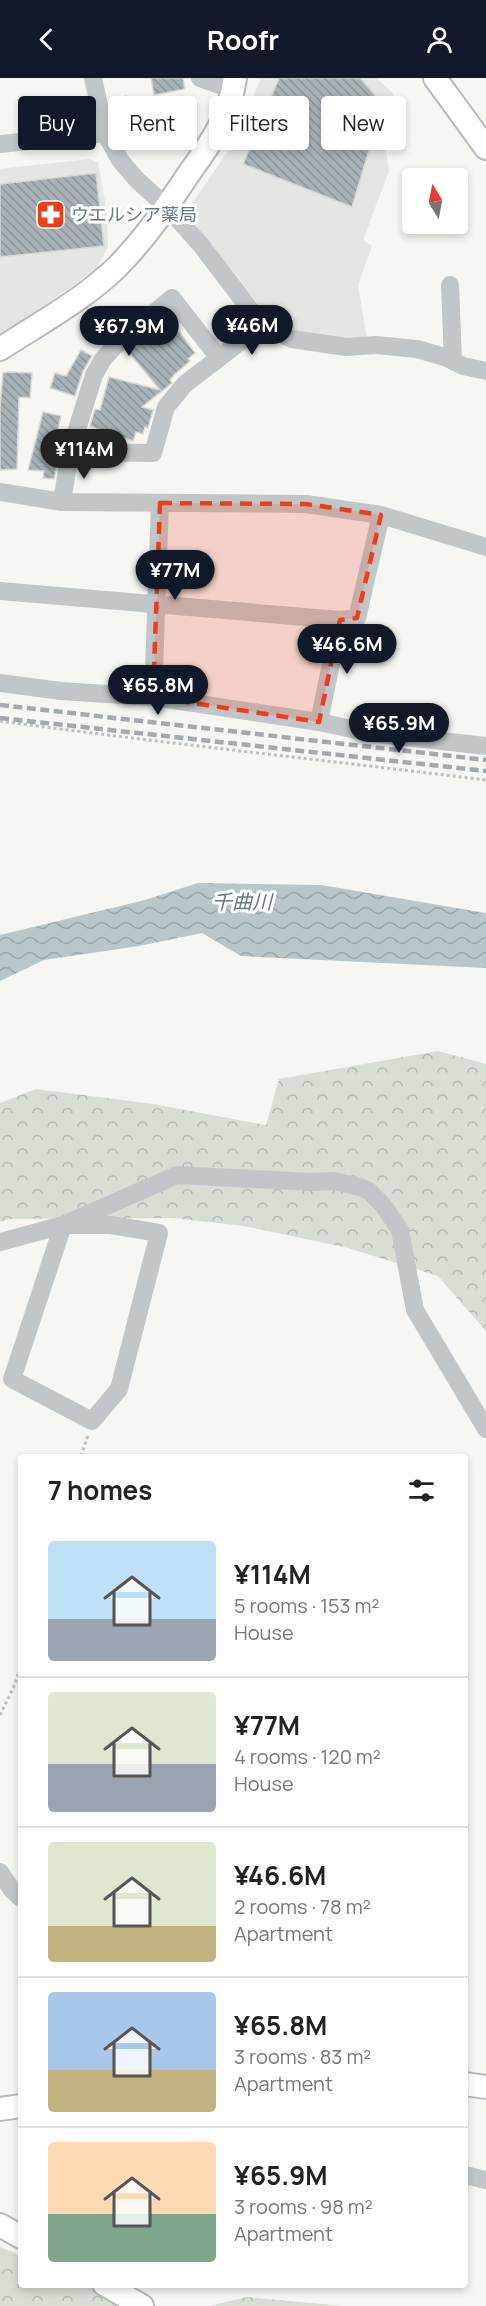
<!DOCTYPE html>
<html lang="en">
<head>
<meta charset="utf-8">
<style>
  :root { --surface:#fff; --page:#f2f2f2; --text:#222; --muted:#767676; --line:#e0e0e0; --accent:#111827 }
  body { margin:0; font-family:Manrope,"Noto Sans JP",sans-serif; background:var(--page); color:var(--text); height:100vh; display:flex; flex-direction:column; font-size:22px; white-space:nowrap }
  * { box-sizing:border-box; margin:0 }
  p { font-size:20px; color:var(--muted) }
  .icon { flex:none; width:33px; height:33px; fill:none; stroke:currentColor; stroke-width:2; stroke-linecap:round; stroke-linejoin:round }
  .map { position:relative; flex:1; overflow:hidden }
  .drawer { position:absolute; left:18px; top:1376px; width:450px; height:834px; display:flex; flex-direction:column; background:var(--surface); border-radius:6px; box-shadow:0 3px 9px #0003 }
  .drawer>* { flex:none }
  .top-card { position:absolute; left:18px; top:18px; width:450px; height:54px; display:flex; gap:12px }
  .needle { width:39px; rotate:350deg }
  .buttons { position:absolute; left:402px; top:90px; display:grid; gap:12px }
  .buttons a { display:grid; place-items:center; width:66px; height:66px; border-radius:6px; background:var(--surface); box-shadow:0 3px 9px #0003; font-size:30px }
  .price { position:absolute; translate:-50% -51px; padding:0 14px; border-radius:21px; background:var(--accent); color:#fff; font-size:20px; line-height:39px; filter:drop-shadow(0 2px 3px #0008) }
  .price::after { content:''; position:absolute; left:50%; top:36px; width:18px; height:14px; margin-left:-9px; background:inherit; clip-path:polygon(0 0,100% 0,50% 100%) }
  .price.on { background:#222; color:#fff }
  ul { padding:0; list-style:none }
  li { display:flex; align-items:center; gap:18px; height:150px; padding:0 30px }
  li+li { border-top:2px solid var(--line) }
  li span { display:grid; place-items:center; flex:none; width:168px; height:120px; border-radius:6px; color:#555 }
  li>.icon { margin-inline-start:auto }
  span .icon { width:72px; height:72px; fill:#fffc; stroke-width:1 }
  li b { font-size:26px }
  h2 { display:flex; justify-content:space-between; align-items:center; height:72px; padding:0 30px; font-size:26px }
  .chip { padding:0 21px; border-radius:6px; background:var(--surface); box-shadow:0 3px 9px #0003; font-size:21px; line-height:54px }
  .chip.on { background:var(--accent); color:#fff }
  header { display:flex; justify-content:space-between; align-items:center; height:78px; padding:0 30px; background:var(--accent); color:#fff; font-size:27px; font-weight:700 }
  .map>svg:first-child { display:block }
  .built { fill:#e4e6e4 }
  .forest { fill:url(#forest-crowns) }
  .water { fill:url(#water-waves) }
  .building { fill:url(#building-back-hatch); stroke:#d8d8d5; stroke-width:1.5 }
  .lines { fill:none; stroke-linecap:round; stroke-linejoin:round }
  .major-casing { stroke:#b5babd; stroke-width:26 }
  .path { stroke:#bdc0c2; stroke-width:3; stroke-dasharray:3 3; stroke-linecap:butt }
  .minor { stroke:#c1c7c9; stroke-width:18 }
  .major { stroke:#fff; stroke-width:22 }
  .rail { stroke:#a2aaaf; stroke-width:4.5; stroke-dasharray:9 4.5; stroke-linecap:butt }
  .marked { fill:#e93f20; fill-opacity:0.2; stroke:#e93f20; stroke-width:4.5; stroke-dasharray:12 8; stroke-linejoin:round }
  .labels { text-anchor:middle; stroke-width:6; stroke-linejoin:round; paint-order:stroke }
  .poi-label { font-size:18px; fill:#647985; stroke:#fff; text-anchor:start }
  .water-label { font-size:20px; font-style:italic; fill:#607b82; stroke:#fff }
</style>
</head>
<body>
<header><svg class="icon" aria-label="back" viewBox="0 0 24 24"><path d="M15 5l-7 7 7 7"/></svg>Roofr<svg class="icon" aria-label="person" viewBox="0 0 24 24"><circle cx="12" cy="8" r="4"/><path d="M4 21q1-7 8-7t8 7"/></svg></header>
<div class="map">
<svg width="486" height="2228" viewBox="0 0 486 2228">
  <defs>
    <pattern id="forest-crowns" width="20" height="18" patternUnits="userSpaceOnUse" patternTransform="scale(1.5)"><rect width="20" height="18" fill="#d8ded4"/><path d="M2 6a3 3 0 1 1 6 0M12 15a3 3 0 1 1 6 0" fill="none" stroke="#b3b9b2"/></pattern>
    <pattern id="water-waves" width="16" height="10" patternUnits="userSpaceOnUse" patternTransform="scale(1.5)"><rect width="16" height="10" fill="#b9c7ca"/><path d="M0 5q4-4 8 0t8 0" fill="none" stroke="#9aa6aa"/></pattern>
    <pattern id="building-back-hatch" width="6" height="6" patternUnits="userSpaceOnUse" patternTransform="scale(1.5)"><rect width="6" height="6" fill="#a8b2b6"/><path d="M-1 5l2 2M0 0l6 6M5-1l2 2" fill="none" stroke="#8c969a"/></pattern>
  </defs>
  <rect width="100%" height="100%" fill="#f6f6f3"/>
  <!-- built -->
  <path class="built" d="M261,0H376L394,16L383,56L389,93L363,162L372,168L358,207L367,262L297,255L276,244L266,236L186,134L231,69Z
    M89,81L98,84L107,134L108,169L96,191L33,236L0,255V91Z"/>
  <!-- forest -->
  <path class="forest" d="M438,973L486,986V1253L438,1198L348,1170L244,1148L172,1140L10,1141L0,1144V1025L36,1011L153,1026L266,1047L279,1001Z
    M0,2169L21,2178V2206L93,2207L146,2228H0Z
    M247,2219L344,2228H210Z"/>
  <!-- water -->
  <path class="water" d="M198,805L321,807L486,835V890L241,878L202,855L139,868L44,882L0,903V857L145,822Z"/>
  <!-- building -->
  <path class="building" d="M151,0H183L185,11L154,17Z
    M279,0H360L383,26L352,129L243,86Z
    M125,18L149,25L144,40L121,33Z
    M96,95L104,168L0,179V106Z
    M168,238L195,275L188,281L190,283L174,297L170,302L172,305L142,329L153,332L148,350L145,349L143,356L136,354L133,363L90,348L95,331L100,332L109,299L160,312L127,272Z
    M81,272L92,278L83,293L75,318L50,310L55,295L66,298Z
    M8,294L32,295L30,320L19,319L17,391L0,392V329L3,295Z
    M43,334L61,338L52,377H55L54,386H57L54,401L43,400L44,393L28,392Z"/>
  <g class="lines">
    <defs>
      <path id="major" d="M435,0L486,70
        M0,271C40,245 83,222 117,189C145,161 168,127 190,94C211,65 230,37 235,0
        M465,2006L486,2009
        M0,2031L21,2028
        M0,2147L21,2159
        M104,2206L142,2228"/>
    </defs>
    <!-- major casing -->
    <use href="#major" class="major-casing"/>
    <!-- path -->
    <path class="path" d="M0,643C162,665 324,682 486,702
      M81,1378L88,1357
      M0,1637L15,1606L21,1587"/>
    <!-- minor -->
    <path class="minor" d="M93,0L105,55L120,82L137,102L167,129L201,167L262,247L292,261L346,269L376,267L417,271L445,279L463,288L486,293
      M200,0L234,12
      M0,66L105,55
      M450,207L453,283
      M70,374L153,375L166,329L185,306L262,247
      M0,414L62,424L306,426L381,437L486,469
      M62,424L70,374L94,297L103,281L115,268L172,220L219,280
      M0,513L340,542L357,540L381,437
      M0,605L61,613L153,619L319,644L371,655L486,668
      M153,619L160,425
      M319,644L340,542
      M63,1147H111L159,1155L119,1311L92,1343L12,1301Z
      M0,1164L63,1147L177,1097L311,1104L333,1103L360,1109L369,1113L383,1127L400,1152L415,1232L486,1351
      M0,1794L12,1812L21,1820
      M465,2097L486,2102"/>
    <!-- major -->
    <use href="#major" class="major"/>
    <!-- rail -->
    <path class="rail" d="M0,627L486,682
      M0,640L486,693"/>
  </g>
  <!-- marked area -->
  <path class="marked" d="M160,425L306,426L381,437L357,540L340,542L319,644L153,619Z"/>
  <!-- icons -->
  <defs>
    <symbol id="pharmacy-square" viewBox="-11 -11 22 22"><rect x="-9" y="-9" width="18" height="18" rx="4" fill="#e93f20" stroke="#fff"/><path d="M-2-6h4v4h4v4h-4v4h-4v-4h-4v-4h4Z" fill="#fff"/></symbol>
  </defs>
  <g fill-rule="evenodd">
    <use href="#pharmacy-square" x="34" y="120" width="33" height="33"/>
  </g>
  <g class="labels">
    <!-- poi labels -->
    <g class="poi-label">
      <text x="71" y="143">ウエルシア薬局</text>
    </g>
    <!-- water labels -->
    <g class="water-label">
      <text x="242" y="831">千曲川</text>
    </g>
  </g>
</svg>
<div class="buttons">
<a><svg class="needle" viewBox="-14 -14 28 28"><path d="M0-13l5 13h-10z" fill="#e53935"/><path d="M0 13l5-13h-10z" fill="#767676"/></svg></a>
</div>
<b class="price" style="left:252px;top:278px">¥46M</b>
<b class="price" style="left:129px;top:279px">¥67.9M</b>
<b class="price on" style="left:84px;top:402px">¥114M</b>
<b class="price" style="left:175px;top:523px">¥77M</b>
<b class="price" style="left:347px;top:597px">¥46.6M</b>
<b class="price" style="left:158px;top:638px">¥65.8M</b>
<b class="price" style="left:399px;top:676px">¥65.9M</b>
<div class="top-card">
<a class="chip on">Buy</a>
<a class="chip">Rent</a>
<a class="chip">Filters</a>
<a class="chip">New</a>
</div>
<section class="drawer">
<h2>7 homes<svg class="icon" aria-label="filters" viewBox="0 0 24 24"><path d="M4 7h16M4 17h16"/><circle cx="9" cy="7" r="2"/><circle cx="15" cy="17" r="2"/></svg></h2>
<ul>
<li><span style="background:linear-gradient(#bfe0f5 65%,#9aa5b1 0)"><svg class="icon" aria-label="home" viewBox="0 0 24 24"><path d="M3 11l9-7 9 7M6 9v11h12V9"/></svg></span><div><b>¥114M</b><p>5 rooms · 153 m²</p><p>House</p></div></li>
<li><span style="background:linear-gradient(#dfe7d0 60%,#9aa5b1 0)"><svg class="icon" aria-label="home" viewBox="0 0 24 24"><path d="M3 11l9-7 9 7M6 9v11h12V9"/></svg></span><div><b>¥77M</b><p>4 rooms · 120 m²</p><p>House</p></div></li>
<li><span style="background:linear-gradient(#dfe7d0 70%,#c2b280 0)"><svg class="icon" aria-label="home" viewBox="0 0 24 24"><path d="M3 11l9-7 9 7M6 9v11h12V9"/></svg></span><div><b>¥46.6M</b><p>2 rooms · 78 m²</p><p>Apartment</p></div></li>
<li><span style="background:linear-gradient(#a9c7e8 65%,#c2b280 0)"><svg class="icon" aria-label="home" viewBox="0 0 24 24"><path d="M3 11l9-7 9 7M6 9v11h12V9"/></svg></span><div><b>¥65.8M</b><p>3 rooms · 83 m²</p><p>Apartment</p></div></li>
<li><span style="background:linear-gradient(#ffd9b3 60%,#7fa58c 0)"><svg class="icon" aria-label="home" viewBox="0 0 24 24"><path d="M3 11l9-7 9 7M6 9v11h12V9"/></svg></span><div><b>¥65.9M</b><p>3 rooms · 98 m²</p><p>Apartment</p></div></li>
</ul>
</section>
</div>
</body>
</html>
